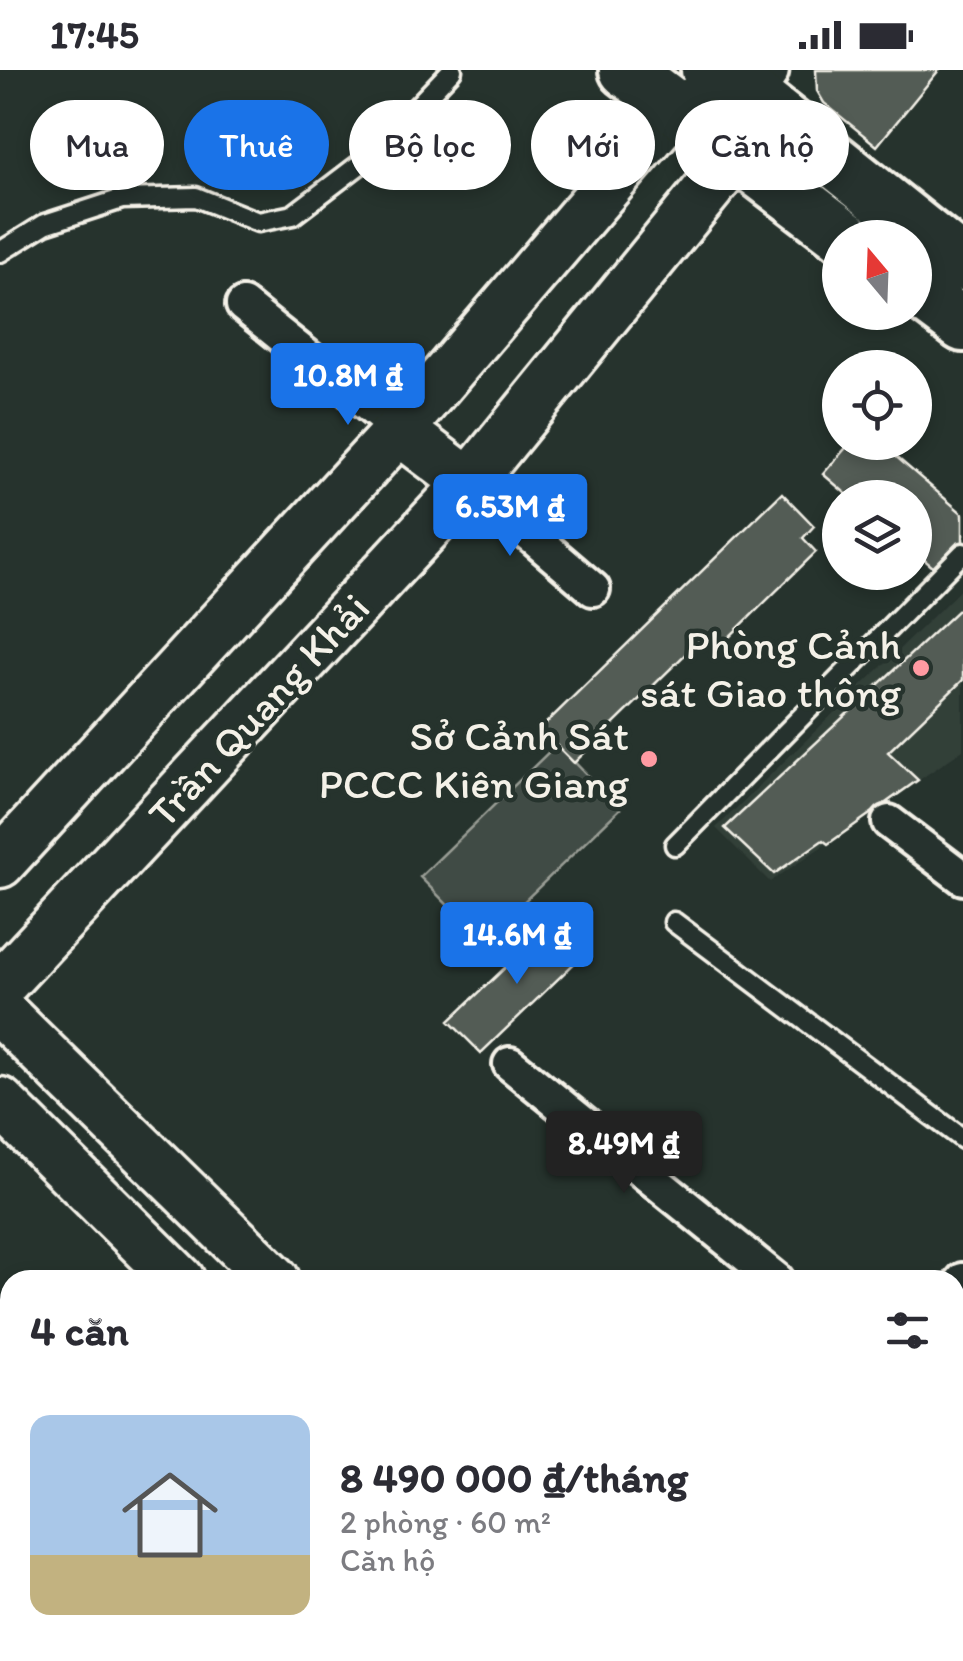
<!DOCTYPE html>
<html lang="vi">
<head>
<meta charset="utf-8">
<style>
  :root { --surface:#fff; --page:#f7f7f7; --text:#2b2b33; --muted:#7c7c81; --line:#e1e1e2; --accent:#1a73e8 }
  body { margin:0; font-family:Itim,sans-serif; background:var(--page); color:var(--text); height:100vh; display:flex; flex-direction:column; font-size:38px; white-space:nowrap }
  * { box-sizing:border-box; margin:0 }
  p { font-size:32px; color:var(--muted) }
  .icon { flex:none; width:55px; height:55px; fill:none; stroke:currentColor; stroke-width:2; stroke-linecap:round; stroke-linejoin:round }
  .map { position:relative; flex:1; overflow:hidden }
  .drawer { position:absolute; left:0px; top:1200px; width:965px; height:392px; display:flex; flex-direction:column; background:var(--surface); border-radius:30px 30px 0 0; box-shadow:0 5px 15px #0003 }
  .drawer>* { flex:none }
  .banner { position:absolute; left:30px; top:30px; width:905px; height:90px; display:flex; gap:20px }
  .needle { width:65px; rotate:341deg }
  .controls { position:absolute; left:822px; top:150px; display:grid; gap:20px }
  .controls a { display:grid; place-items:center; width:110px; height:110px; border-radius:50%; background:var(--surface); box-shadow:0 5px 15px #0003; font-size:50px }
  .price { position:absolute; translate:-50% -85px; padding:0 22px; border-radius:10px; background:var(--accent); color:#fff; font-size:32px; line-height:65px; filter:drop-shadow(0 2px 5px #0008) }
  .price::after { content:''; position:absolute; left:50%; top:60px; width:30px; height:22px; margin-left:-15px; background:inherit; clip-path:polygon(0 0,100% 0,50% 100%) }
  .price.active { background:#222; color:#fff }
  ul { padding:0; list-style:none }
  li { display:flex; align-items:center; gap:30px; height:250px; padding:0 30px }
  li+li { border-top:2px solid var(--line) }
  li span { display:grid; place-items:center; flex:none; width:280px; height:200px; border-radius:20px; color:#555 }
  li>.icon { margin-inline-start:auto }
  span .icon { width:120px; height:120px; fill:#fffc; stroke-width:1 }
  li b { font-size:42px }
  h2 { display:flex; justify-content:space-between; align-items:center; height:120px; padding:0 30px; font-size:42px }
  .tag { padding:0 35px; border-radius:45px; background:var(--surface); box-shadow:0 5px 15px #0003; font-size:35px; line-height:90px }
  .tag.active { background:var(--accent); color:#fff }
  .status { display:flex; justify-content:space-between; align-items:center; height:70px; padding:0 50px; background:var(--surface); direction:ltr }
  .status svg { height:28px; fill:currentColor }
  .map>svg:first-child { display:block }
  .built { fill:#333f39 }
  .green { fill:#414b45; stroke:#9a9e96; stroke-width:2.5 }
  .building { fill:#525c55; stroke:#f4f1e8; stroke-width:2.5 }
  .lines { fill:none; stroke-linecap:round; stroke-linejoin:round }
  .lane-casing { stroke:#f4f1e8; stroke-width:25 }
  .street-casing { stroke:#f4f1e8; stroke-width:40 }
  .secondary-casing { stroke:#f4f1e8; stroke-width:55 }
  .primary-casing { stroke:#f4f1e8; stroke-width:60 }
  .lane { stroke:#26332d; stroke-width:18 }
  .street { stroke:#26332d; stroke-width:32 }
  .secondary { stroke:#26332d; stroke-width:48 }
  .primary { stroke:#26332d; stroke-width:52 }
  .poi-dot { fill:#ff9aa2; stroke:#26332d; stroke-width:4 }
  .labels { text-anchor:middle; stroke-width:9; stroke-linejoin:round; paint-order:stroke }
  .poi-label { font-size:42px; fill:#f4f1e8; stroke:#26332d; text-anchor:end }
  .street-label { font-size:42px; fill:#f4f1e8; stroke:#26332d }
</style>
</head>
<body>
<div class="status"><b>17:45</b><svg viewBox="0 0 49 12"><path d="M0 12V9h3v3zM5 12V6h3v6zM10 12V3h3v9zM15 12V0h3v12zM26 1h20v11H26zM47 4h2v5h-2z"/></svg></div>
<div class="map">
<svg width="963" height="1591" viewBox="0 0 963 1591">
  <rect width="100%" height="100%" fill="#26332d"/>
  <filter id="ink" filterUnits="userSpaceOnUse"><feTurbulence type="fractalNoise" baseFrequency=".01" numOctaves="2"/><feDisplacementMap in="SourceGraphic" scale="20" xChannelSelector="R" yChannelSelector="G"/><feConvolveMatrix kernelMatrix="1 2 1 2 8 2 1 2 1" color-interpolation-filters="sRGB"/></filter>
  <g filter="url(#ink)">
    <!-- built -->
    <path class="built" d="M963,517V680L770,812L716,758Z"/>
    <!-- green -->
    <path class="green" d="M557,674L620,739L483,871L420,807Z"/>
    <!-- building -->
    <path class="building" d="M816,0H939L877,76L824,33L817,21Z
      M851,372H879L963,444V475L940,503L915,482V428H851L823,404Z
      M782,423L814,456L803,468L816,482L718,578L705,565L574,693L540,659Z
      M960,538L963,540V610L888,682L918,710L828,774L823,770L774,804L725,758Z
      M554,851L585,883L481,983L449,951Z"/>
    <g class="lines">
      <defs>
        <path id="lane" d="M0,182L45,154L122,129L196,127L258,152L293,145L368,88L452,0
          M675,775L963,483
          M674,852L963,1069
          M955,1560L963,1567"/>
        <path id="street" d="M243,235L399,360
          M469,413L593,519
          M889,752L963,808
          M510,994L777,1210
          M955,1220L963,1210
          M0,1469L10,1479
          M116,1582L125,1591
          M615,1591L623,1582"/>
        <path id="secondary" d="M399,360L469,413
          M0,793L399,360L676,36L709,29
          M0,916L469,413L737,84L747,21L764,0
          M0,941L275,1210
          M0,1032L180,1210
          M556,1582L565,1591
          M659,1582L668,1591"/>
        <path id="primary" d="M626,0L847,168
          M708,0L747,21L963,194
          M915,219L963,255"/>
      </defs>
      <!-- lane casing -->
      <use href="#lane" class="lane-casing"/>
      <!-- street casing -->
      <use href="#street" class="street-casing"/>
      <!-- secondary casing -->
      <use href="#secondary" class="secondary-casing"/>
      <!-- primary casing -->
      <use href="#primary" class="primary-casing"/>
      <!-- lane -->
      <use href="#lane" class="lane"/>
      <!-- street -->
      <use href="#street" class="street"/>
      <!-- secondary -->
      <use href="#secondary" class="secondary"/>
      <!-- primary -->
      <use href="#primary" class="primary"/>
    </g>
  </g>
  <!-- markers -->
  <g class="poi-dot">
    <circle cx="921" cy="598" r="10"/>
    <circle cx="649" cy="689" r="10"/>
  </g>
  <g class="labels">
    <!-- poi labels -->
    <g class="poi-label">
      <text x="901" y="589">Phòng Cảnh<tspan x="901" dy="48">sát Giao thông</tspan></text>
      <text x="629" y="680">Sở Cảnh Sát<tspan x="629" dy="48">PCCC Kiên Giang</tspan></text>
    </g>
    <!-- street labels -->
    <g class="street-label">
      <text transform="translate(258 640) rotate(-47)" y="15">Trần Quang Khải</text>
    </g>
  </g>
</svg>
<div class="controls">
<a><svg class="needle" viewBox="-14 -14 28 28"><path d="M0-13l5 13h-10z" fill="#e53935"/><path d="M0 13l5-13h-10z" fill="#7c7c81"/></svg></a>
<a><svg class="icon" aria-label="locate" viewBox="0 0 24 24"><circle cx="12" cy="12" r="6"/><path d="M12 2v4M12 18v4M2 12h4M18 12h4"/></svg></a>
<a><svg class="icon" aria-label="layers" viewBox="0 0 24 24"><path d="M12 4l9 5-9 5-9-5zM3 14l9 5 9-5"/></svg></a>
</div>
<b class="price" style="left:348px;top:358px">10.8M ₫</b>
<b class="price" style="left:510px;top:489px">6.53M ₫</b>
<b class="price" style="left:517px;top:917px">14.6M ₫</b>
<b class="price active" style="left:624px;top:1126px">8.49M ₫</b>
<div class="banner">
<a class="tag">Mua</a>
<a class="tag active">Thuê</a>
<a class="tag">Bộ lọc</a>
<a class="tag">Mới</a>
<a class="tag">Căn hộ</a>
</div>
<section class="drawer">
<h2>4 căn<svg class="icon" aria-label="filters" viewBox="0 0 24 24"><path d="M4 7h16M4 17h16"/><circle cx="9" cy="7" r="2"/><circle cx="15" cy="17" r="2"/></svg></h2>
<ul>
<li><span style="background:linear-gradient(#a9c7e8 70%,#c2b280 0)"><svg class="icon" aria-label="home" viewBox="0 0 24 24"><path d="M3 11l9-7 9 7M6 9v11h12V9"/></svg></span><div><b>8 490 000 ₫/tháng</b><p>2 phòng · 60 m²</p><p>Căn hộ</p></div></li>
</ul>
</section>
</div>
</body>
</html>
